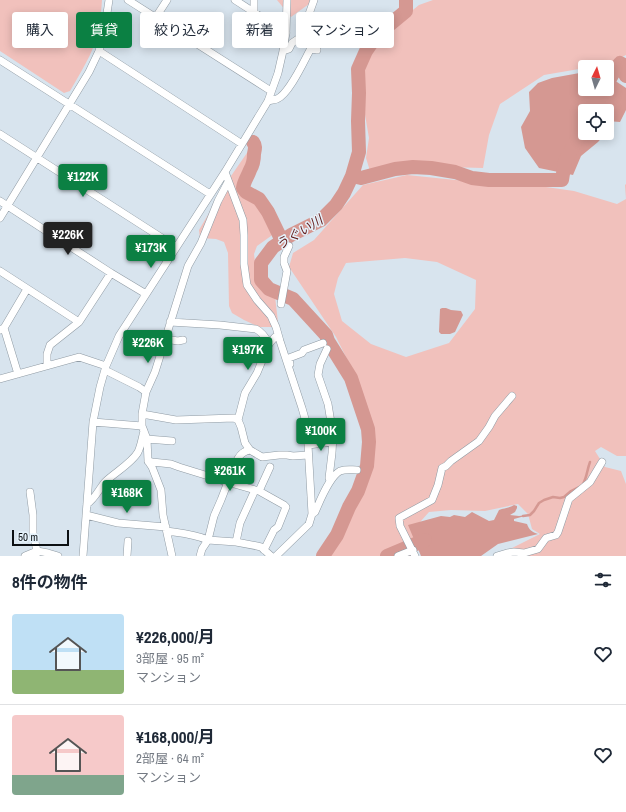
<!DOCTYPE html>
<html lang="ja">
<head>
<meta charset="utf-8">
<style>
  :root { --surface:#fff; --page:#f2f2f3; --text:#1f2937; --muted:#747a83; --line:#e0e1e3; --accent:#0b8043 }
  body { margin:0; font-family:"Archivo Narrow","Noto Sans JP",sans-serif; background:var(--page); color:var(--text); height:100vh; display:flex; flex-direction:column; font-size:15px; white-space:nowrap }
  * { box-sizing:border-box; margin:0 }
  p { font-size:13px; color:var(--muted) }
  .icon { flex:none; width:22px; height:22px; fill:none; stroke:currentColor; stroke-width:2; stroke-linecap:round; stroke-linejoin:round }
  .map { position:relative; height:556px; overflow:hidden }
  .panel { display:flex; flex-direction:column; background:var(--surface); flex:1 }
  .panel>* { flex:none }
  .hud { position:absolute; left:12px; top:12px; width:400px; height:36px; display:flex; gap:8px }
  .needle { width:26px; rotate:5deg }
  .fabs { position:absolute; left:578px; top:60px; display:grid; gap:8px }
  .fabs a { display:grid; place-items:center; width:36px; height:36px; border-radius:4px; background:var(--surface); box-shadow:0 2px 10px #0003; font-size:20px }
  .scale { position:absolute; left:12px; bottom:10px; width:57px; box-sizing:border-box; padding-left:4px; border:2px solid #0c1013; border-top:0; font-size:11px; line-height:14px; white-space:nowrap; color:#0c1013; -webkit-text-stroke:3px #e5f2fb; paint-order:stroke }
  .price { position:absolute; translate:-50% -34px; padding:0 9px; border-radius:4px; background:var(--accent); color:#fff; font-size:13px; line-height:26px; filter:drop-shadow(0 1px 2px #0008) }
  .price::after { content:''; position:absolute; left:50%; top:24px; width:12px; height:9px; margin-left:-6px; background:inherit; clip-path:polygon(0 0,100% 0,50% 100%) }
  .price.active { background:#222; color:#fff }
  ul { padding:0; list-style:none }
  li { display:flex; align-items:center; gap:12px; height:100px; padding:0 12px }
  li+li { border-top:1px solid var(--line) }
  li span { display:grid; place-items:center; flex:none; width:112px; height:80px; border-radius:4px; color:#555 }
  li>.icon { margin-inline-start:auto }
  span .icon { width:48px; height:48px; fill:#fffc; stroke-width:1 }
  li b { font-size:17px }
  h2 { display:flex; justify-content:space-between; align-items:center; height:48px; padding:0 12px; font-size:17px }
  .tag { padding:0 14px; border-radius:4px; background:var(--surface); box-shadow:0 2px 10px #0003; font-size:14px; line-height:36px }
  .tag.active { background:var(--accent); color:#fff }
  .map>svg:first-child { display:block }
  .green { fill:#f1c1bc; fill-rule:evenodd }
  .water { fill:#d59892 }
  .lines { fill:none; stroke-linecap:round; stroke-linejoin:round }
  .stream { stroke:#d59892; stroke-width:2.5 }
  .river { stroke:#d59892; stroke-width:14 }
  .minor-casing { stroke:#909ba4; stroke-width:8 }
  .minor { stroke:#fff; stroke-width:7 }
  .labels { text-anchor:middle; stroke-width:3; stroke-linejoin:round; paint-order:stroke }
  .water-label { font-size:13px; font-style:italic; fill:#651c1b; stroke:#e5f2fb }
</style>
</head>
<body>
<div class="map">
<svg width="626" height="556" viewBox="0 0 626 556">
  <rect width="100%" height="100%" fill="#d8e4ee"/>
  <!-- green -->
  <path class="green" d="M0,0H102C101,18 98,38 90,55C84,67 77,79 70,91L64,93L0,51Z
    M277,0H310L309,4L291,17Z
    M433,0H626V55L608,64L585,67V68L544,75L500,104L489,135L483,168L447,167L412,162L391,167L370,171L366,158L369,138L363,103L361,80L365,61L377,39L419,5Z
    M249,150L253,151L254,155L248,176V185L272,223L274,230L271,236L257,246L254,254L255,262L267,275L274,288L278,322L272,327H259L244,320L232,313L229,306L228,253L224,242L216,239L200,238L199,230L231,176Z
    M407,175L504,185L539,186L574,191L617,204L626,199L625,185L626,184V456H617L601,447L595,451L605,467L621,471L626,484V556H496L540,534L532,529L528,514L518,504L485,511L451,510L429,512L413,530V551L415,556H330L331,550L359,498L373,454L366,405L348,361L336,337L289,267L293,253L314,240L363,185ZM405,258L437,262L476,280L475,309L449,343L406,357L371,344L342,321L334,294L338,278L346,263Z"/>
  <!-- water -->
  <path class="water" d="M607,68L614,80L626,88V110L620,122L607,121V124V111H585V133H606L598,142L581,156L573,175L539,168L525,148L521,127L530,111L529,92L538,83L552,78L585,72V89H607Z
    M442,308H446L451,310L461,311L463,315L455,332L450,334H441L439,332L440,309Z
    M514,505L517,506V508L515,512L510,515L519,516L527,515L525,516L514,519V521L527,524C529,530 532,532 538,534L498,544L481,556H421L408,525L441,516L450,517L454,515L465,517L472,512L489,521L494,520L499,510C504,508 510,508 514,505Z"/>
  <g class="lines">
    <!-- stream -->
    <path class="stream" d="M583,484C587,477 587,470 590,462
      M523,516L530,515L534,511L539,503L544,500L553,497L560,498L564,497L571,491L579,487"/>
    <!-- river -->
    <path class="river" d="M607,84L616,68L620,63L626,66C624,70 623,72 626,76
      M253,142C256,146 255,149 254,154C254,160 253,165 250,170C248,176 244,181 243,188L246,192L259,199L268,212L282,241
      M352,176L361,178L395,169L413,167L431,168L455,172L472,178L489,180H562L565,161L585,125
      M323,556L337,535L349,507L358,491L367,466L369,442L368,429L351,378L328,341L326,335L293,299L269,289L261,280V263L273,247L291,235L321,220L336,205L344,193L352,176L359,152L358,121L359,93L358,69L366,51L377,35L406,11V0
      M387,556L425,540"/>
    <defs>
      <path id="minor" d="M128,0L271,91
        M235,0L286,33
        M254,0V13
        M156,17L167,0
        M99,51L242,144
        M283,51L289,49L292,43L301,37L309,14L314,0
        M0,60L210,194
        M268,101C271,100 275,100 277,99C289,94 304,61 310,50L312,49L317,50
        M0,134L176,247
        M225,172L243,220L244,235V264L247,285L257,300L271,316L276,327L280,341L302,408L306,422L308,445L312,514L309,524L276,556
        M0,201L111,273L146,294
        M0,218L89,72L99,51L104,33L109,0
        M0,271L79,322
        M281,304L287,271L284,263V257L289,246
        M170,322L220,325L256,329C262,332 266,338 269,344
        M4,328L18,374
        M0,330L4,328L27,289
        M165,339L178,341L183,340
        M327,349L320,364L318,375L328,404L333,435L332,453L329,478L330,481
        M290,364L289,358L302,353L304,350L323,343
        M47,365V354L50,345L79,322L111,273
        M105,370L139,387L146,392
        M0,379L79,357L106,366
        M142,414L176,420L234,418L238,420L241,427L245,443L250,450L262,457L279,455H287L293,456L308,455
        M238,420L245,393L257,373L269,344L275,337L278,336
        M93,422L142,426
        M147,439L172,441
        M308,445L332,442
        M148,461L152,462L171,464L179,467L218,479L220,480L259,491L284,505L286,507L278,527L274,530L264,550
        M230,482C234,471 235,452 250,450
        M259,491L270,467
        M30,492L33,515V533L37,551L36,556
        M87,504C95,499 99,489 105,482C114,473 132,463 138,452C141,446 142,438 144,431
        M312,514L315,512C320,501 329,477 340,471C346,469 351,470 357,470
        M86,515L118,523L166,527
        M167,531C181,533 195,534 208,540L214,516L221,500L228,482
        M236,542L240,523L255,490
        M25,556L37,551L48,553L58,556
        M83,556L93,422L100,387L106,366L119,336L225,172L268,101L278,73L283,51L286,33L287,0
        M127,556L128,541
        M172,556L163,515L161,490L152,467L148,461L147,439L142,426V414L146,392L155,372L188,266L201,243L218,201L228,182
        M200,556L202,549L208,540L236,542L257,546L261,547L271,556
        M398,556L413,550
        M415,556L400,526L399,518L432,500L438,485L442,468L446,466L451,461L479,441L489,427L495,416L512,396
        M497,556L507,553L514,552L524,553L538,549L546,538L556,535L558,532L569,499L590,482L602,462"/>
    </defs>
    <!-- minor casing -->
    <use href="#minor" class="minor-casing"/>
    <!-- minor -->
    <use href="#minor" class="minor"/>
  </g>
  <g class="labels">
    <!-- water labels -->
    <g class="water-label">
      <text transform="translate(299 232) rotate(-32)" y="5">うぐい川</text>
    </g>
  </g>
</svg>
<div class="fabs">
<a><svg class="needle" viewBox="-14 -14 28 28"><path d="M0-13l5 13h-10z" fill="#e53935"/><path d="M0 13l5-13h-10z" fill="#747a83"/></svg></a>
<a><svg class="icon" aria-label="locate" viewBox="0 0 24 24"><circle cx="12" cy="12" r="6"/><path d="M12 2v4M12 18v4M2 12h4M18 12h4"/></svg></a>
</div>
<div class="scale">50 m</div>
<b class="price" style="left:83px;top:198px">¥122K</b>
<b class="price active" style="left:68px;top:256px">¥226K</b>
<b class="price" style="left:151px;top:269px">¥173K</b>
<b class="price" style="left:148px;top:364px">¥226K</b>
<b class="price" style="left:248px;top:371px">¥197K</b>
<b class="price" style="left:321px;top:452px">¥100K</b>
<b class="price" style="left:230px;top:492px">¥261K</b>
<b class="price" style="left:127px;top:514px">¥168K</b>
<div class="hud">
<a class="tag">購入</a>
<a class="tag active">賃貸</a>
<a class="tag">絞り込み</a>
<a class="tag">新着</a>
<a class="tag">マンション</a>
</div>
</div>
<section class="panel">
<h2>8件の物件<svg class="icon" aria-label="filters" viewBox="0 0 24 24"><path d="M4 7h16M4 17h16"/><circle cx="9" cy="7" r="2"/><circle cx="15" cy="17" r="2"/></svg></h2>
<ul>
<li><span style="background:linear-gradient(#bfe0f5 70%,#8fb573 0)"><svg class="icon" aria-label="home" viewBox="0 0 24 24"><path d="M3 11l9-7 9 7M6 9v11h12V9"/></svg></span><div><b>¥226,000/月</b><p>3部屋 · 95 m²</p><p>マンション</p></div><svg class="icon" aria-label="heart" viewBox="0 0 24 24"><path d="M12 20l-8-8c-3-5 5-10 8-4 3-6 11-1 8 4z"/></svg></li>
<li><span style="background:linear-gradient(#f6c9c9 75%,#7fa58c 0)"><svg class="icon" aria-label="home" viewBox="0 0 24 24"><path d="M3 11l9-7 9 7M6 9v11h12V9"/></svg></span><div><b>¥168,000/月</b><p>2部屋 · 64 m²</p><p>マンション</p></div><svg class="icon" aria-label="heart" viewBox="0 0 24 24"><path d="M12 20l-8-8c-3-5 5-10 8-4 3-6 11-1 8 4z"/></svg></li>
</ul>
</section>
</body>
</html>
